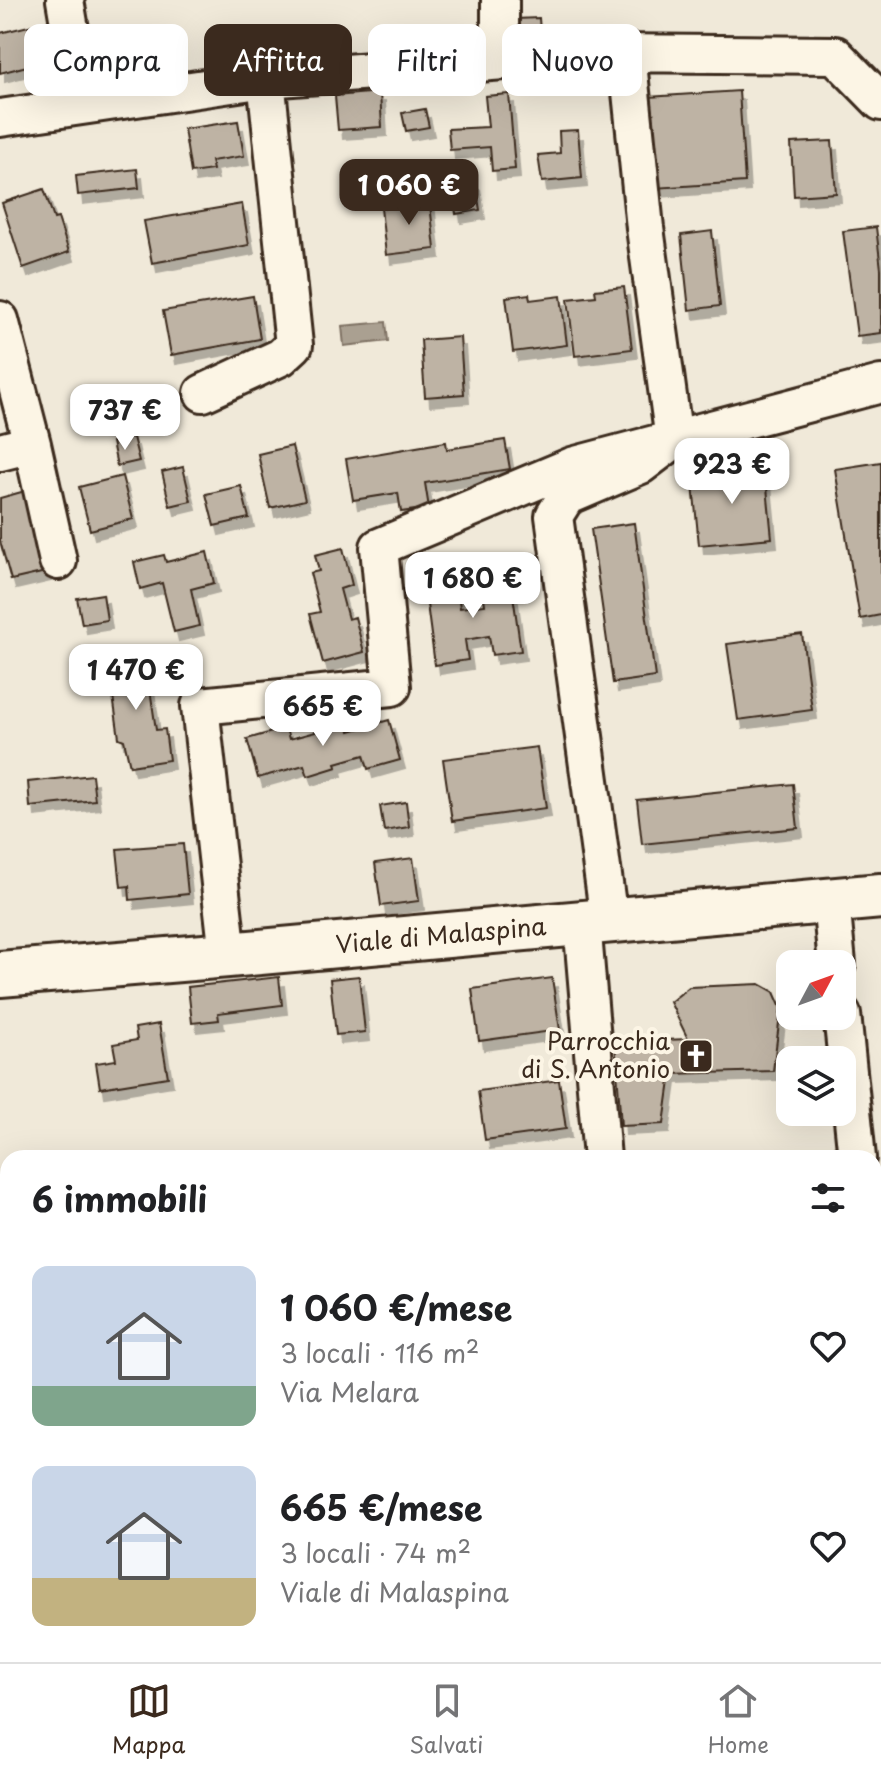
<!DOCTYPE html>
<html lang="it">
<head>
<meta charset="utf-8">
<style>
  :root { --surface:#fff; --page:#f2f2f2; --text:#202124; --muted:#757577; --line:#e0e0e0; --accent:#3b2a1e }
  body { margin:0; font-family:"Playpen Sans",sans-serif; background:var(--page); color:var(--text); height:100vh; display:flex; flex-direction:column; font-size:30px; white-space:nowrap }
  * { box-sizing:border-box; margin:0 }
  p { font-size:26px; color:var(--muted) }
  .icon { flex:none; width:44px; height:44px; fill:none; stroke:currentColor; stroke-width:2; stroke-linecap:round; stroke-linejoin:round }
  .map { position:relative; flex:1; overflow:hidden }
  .drawer { position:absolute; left:0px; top:1150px; width:882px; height:512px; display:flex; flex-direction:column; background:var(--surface); border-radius:24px 24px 0 0; box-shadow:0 8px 32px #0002 }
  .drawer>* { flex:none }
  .banner { position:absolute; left:24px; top:24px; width:834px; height:72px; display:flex; gap:16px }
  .needle { width:52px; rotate:49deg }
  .buttons { position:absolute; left:776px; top:950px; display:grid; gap:16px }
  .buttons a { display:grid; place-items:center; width:80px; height:80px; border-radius:16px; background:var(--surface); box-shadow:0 8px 32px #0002; font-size:40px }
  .price { position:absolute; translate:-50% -68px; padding:0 18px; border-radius:16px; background:#fff; color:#222; font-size:26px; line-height:52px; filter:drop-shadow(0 2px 4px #0008) }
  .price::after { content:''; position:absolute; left:50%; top:48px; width:24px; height:18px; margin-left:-12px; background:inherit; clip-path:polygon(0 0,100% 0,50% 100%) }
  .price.current { background:var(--accent); color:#fff }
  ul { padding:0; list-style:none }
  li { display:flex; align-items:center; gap:24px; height:200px; padding:0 32px }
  li span { display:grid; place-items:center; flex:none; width:224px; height:160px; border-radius:16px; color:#555 }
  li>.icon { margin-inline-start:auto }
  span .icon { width:96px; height:96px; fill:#fffc; stroke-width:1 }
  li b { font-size:34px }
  h2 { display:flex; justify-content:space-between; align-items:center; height:96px; padding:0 32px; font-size:34px }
  .pill { padding:0 28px; border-radius:16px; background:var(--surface); box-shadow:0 8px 32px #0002; font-size:28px; line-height:72px }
  .pill.current { background:var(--accent); color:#fff }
  .menu { display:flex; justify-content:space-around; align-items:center; height:112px; border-top:2px solid var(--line); background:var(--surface); font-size:22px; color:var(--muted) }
  .menu a { display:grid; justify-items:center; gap:4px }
  .menu .current { color:var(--accent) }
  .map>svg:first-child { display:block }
  .water { fill:#aaa091; stroke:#7e7163; stroke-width:2 }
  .building { fill:#beb3a4; stroke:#3b2a1e; stroke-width:2; filter:url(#shadow) }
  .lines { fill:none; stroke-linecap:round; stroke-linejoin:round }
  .minor-casing { stroke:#3b2a1e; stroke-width:42 }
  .major-casing { stroke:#3b2a1e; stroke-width:50 }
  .path { stroke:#3b2a1e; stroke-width:5; stroke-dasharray:8 6; stroke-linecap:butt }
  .minor { stroke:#fcf5e5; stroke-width:36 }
  .major { stroke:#fcf5e5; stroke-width:44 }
  .labels { text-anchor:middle; stroke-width:8; stroke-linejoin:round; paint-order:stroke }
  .street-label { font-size:24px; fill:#3b2a1e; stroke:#fcf5e5 }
  .poi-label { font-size:24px; fill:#3b2a1e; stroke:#fcf5e5; text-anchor:end }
</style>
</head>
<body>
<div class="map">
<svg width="881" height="1662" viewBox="0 0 881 1662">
  <defs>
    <filter id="shadow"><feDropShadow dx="5" dy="9" stdDeviation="0" flood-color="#0004"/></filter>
  </defs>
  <rect width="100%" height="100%" fill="#f0e9d9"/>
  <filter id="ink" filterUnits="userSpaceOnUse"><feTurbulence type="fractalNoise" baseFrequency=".0125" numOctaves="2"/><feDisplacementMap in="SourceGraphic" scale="16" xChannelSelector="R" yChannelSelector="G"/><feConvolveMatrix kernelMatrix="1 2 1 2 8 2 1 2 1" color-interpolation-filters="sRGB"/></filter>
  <g filter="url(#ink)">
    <!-- water -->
    <path class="water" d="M386,322L388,341L344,346L342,326Z"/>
    <!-- building -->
    <path class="building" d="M539,18L541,45L517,47L515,19Z
      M49,21L58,58L0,73V33Z
      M739,91L745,182L654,188L648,97Z
      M380,92L382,127L338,130L335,96Z
      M509,94L515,169L492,171L490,147L450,150L448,129L488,127L485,96Z
      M425,109L429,127L406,131L402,113Z
      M238,121L244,156L211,161L213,170L191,173L184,129Z
      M578,130L582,178L542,182L538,155L560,153L559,131Z
      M832,141L836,193L794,196L791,143Z
      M137,169L139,188L78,195L76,176Z
      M475,181L480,210L456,214L452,185Z
      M44,189L54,219L58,218L69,252L23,268L2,203Z
      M429,195L435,249L386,255L381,208L408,205L407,197Z
      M242,204L249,245L152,263L144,221Z
      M876,227L881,269V333L857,336L843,231Z
      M712,231L720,306L689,310L681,235Z
      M624,287L632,349L575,356L568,299L596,296L595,290Z
      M529,294L530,300L561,296L567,345L513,352L506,297Z
      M253,296L260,339L171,355L163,311Z
      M460,337L464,394L425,397L421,340Z
      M133,437L139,461L117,466L112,442Z
      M505,440L510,469L425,483L429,508L401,512L398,493L353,500L346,459L446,442L447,449Z
      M292,446L305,500L270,508L258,454Z
      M881,462V615L860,619L835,469Z
      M183,467L191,501L170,506L162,472Z
      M765,467L772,538L699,545L692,474Z
      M122,476L133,519L90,530L79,487Z
      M241,486L249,518L214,526L206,494Z
      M25,491L46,572L11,580L0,541V498Z
      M634,523L655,677L613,683L591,529Z
      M343,548L352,585L340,589L348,619L355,617L364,652L323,663L310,614L320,612L310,573L319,571L315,555Z
      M207,552L214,583L191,589L199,626L174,632L162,583L140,589L134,562L164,555L166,562Z
      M510,574L521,651L492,655L489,636L465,640L468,660L435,665L425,589L457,584L460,608L485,605L481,578Z
      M103,594L107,620L82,624L77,598Z
      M802,634L812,710L738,720L727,644Z
      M145,655L156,730L165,729L169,760L130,766L124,740L119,738L108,661Z
      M347,719L350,731L389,720L400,760L368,769L364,755L336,763L337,767L308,776L304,765L258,778L247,739L286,728L289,739L315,732L314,728Z
      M537,747L546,808L452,821L443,759Z
      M92,775L95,800L30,807L28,782Z
      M793,784L798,828L642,844L637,800Z
      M406,802L409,827L384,831L380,806Z
      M183,844L188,894L130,900L129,886L121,887L117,849Z
      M413,858L419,901L381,906L375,863Z
      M359,976L365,1032L336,1035L330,979Z
      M279,977L282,1005L218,1013L219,1020L192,1023L188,987Z
      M552,978L560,1030L479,1041L472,989Z
      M760,984L774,992L781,1008L773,1071L671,1074L664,1124L621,1126L615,1042L688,1039L670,1002L689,987Z
      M159,1024L168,1077L100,1088L96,1063L116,1060L113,1044L137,1040L135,1028Z
      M559,1080L566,1129L485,1140L478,1091Z
      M676,1654H757L756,1662H675Z"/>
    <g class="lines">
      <defs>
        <path id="minor" d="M65,0L83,105
          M500,61V0
          M0,118L266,79L610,53L835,55L881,102
          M0,320L32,444L0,452
          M203,393L281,357L294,345L266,79
          M32,444L58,561
          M831,901L837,964
          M609,920L554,516L566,497L641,465L674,440L645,228L627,53
          M582,922L602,1158
          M228,955L200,706L392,687L379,547L572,466L881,384
          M842,1014L857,1158
          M0,1197L8,1287
          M874,1308L881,1369"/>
        <path id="major" d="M0,974L228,955L881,896"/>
      </defs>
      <!-- minor casing -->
      <use href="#minor" class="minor-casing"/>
      <!-- major casing -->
      <use href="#major" class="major-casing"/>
      <!-- path -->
      <path class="path" d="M8,1351V1379
        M0,1573L8,1565"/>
      <!-- minor -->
      <use href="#minor" class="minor"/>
      <!-- major -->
      <use href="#major" class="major"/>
    </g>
  </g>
  <!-- icons -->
  <defs>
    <symbol id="church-square" viewBox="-11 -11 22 22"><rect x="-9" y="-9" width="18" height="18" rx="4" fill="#3b2a1e" stroke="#fcf5e5"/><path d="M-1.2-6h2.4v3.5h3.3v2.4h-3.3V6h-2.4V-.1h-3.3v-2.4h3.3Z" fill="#fff"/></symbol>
  </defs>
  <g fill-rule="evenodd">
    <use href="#church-square" x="676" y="1036" width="40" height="40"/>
  </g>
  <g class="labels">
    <!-- street labels -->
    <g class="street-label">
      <text transform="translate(441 936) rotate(-5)" y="8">Viale di Malaspina</text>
    </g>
    <!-- poi labels -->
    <g class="poi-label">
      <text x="670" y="1050">Parrocchia<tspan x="670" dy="28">di S. Antonio</tspan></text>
    </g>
  </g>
</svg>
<div class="buttons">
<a><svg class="needle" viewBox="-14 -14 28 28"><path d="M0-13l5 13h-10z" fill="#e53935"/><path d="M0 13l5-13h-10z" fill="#757577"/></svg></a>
<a><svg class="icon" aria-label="layers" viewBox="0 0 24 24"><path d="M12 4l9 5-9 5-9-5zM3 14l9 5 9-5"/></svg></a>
</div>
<b class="price current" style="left:409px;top:227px">1 060 €</b>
<b class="price" style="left:125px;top:452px">737 €</b>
<b class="price" style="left:732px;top:506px">923 €</b>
<b class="price" style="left:473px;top:620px">1 680 €</b>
<b class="price" style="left:136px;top:712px">1 470 €</b>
<b class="price" style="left:323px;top:748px">665 €</b>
<div class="banner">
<a class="pill">Compra</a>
<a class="pill current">Affitta</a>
<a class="pill">Filtri</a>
<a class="pill">Nuovo</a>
</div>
<section class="drawer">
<h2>6 immobili<svg class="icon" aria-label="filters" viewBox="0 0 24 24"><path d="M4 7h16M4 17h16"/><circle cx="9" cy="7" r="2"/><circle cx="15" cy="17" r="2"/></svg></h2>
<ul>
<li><span style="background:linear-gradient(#c9d6e8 75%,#7fa58c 0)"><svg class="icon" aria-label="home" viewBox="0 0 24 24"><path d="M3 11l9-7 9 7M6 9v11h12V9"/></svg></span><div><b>1 060 €/mese</b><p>3 locali · 116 m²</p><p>Via Melara</p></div><svg class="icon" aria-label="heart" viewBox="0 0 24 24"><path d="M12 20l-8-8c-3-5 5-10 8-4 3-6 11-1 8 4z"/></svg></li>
<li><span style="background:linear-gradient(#c9d6e8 70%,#c2b280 0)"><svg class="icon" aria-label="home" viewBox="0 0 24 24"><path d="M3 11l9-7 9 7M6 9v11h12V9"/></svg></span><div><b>665 €/mese</b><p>3 locali · 74 m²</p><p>Viale di Malaspina</p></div><svg class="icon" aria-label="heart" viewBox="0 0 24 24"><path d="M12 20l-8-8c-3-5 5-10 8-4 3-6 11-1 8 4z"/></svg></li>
</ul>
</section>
</div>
<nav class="menu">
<a class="current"><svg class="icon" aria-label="map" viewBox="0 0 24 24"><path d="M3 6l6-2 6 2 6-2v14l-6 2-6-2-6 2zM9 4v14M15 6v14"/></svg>Mappa</a>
<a><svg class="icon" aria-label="saved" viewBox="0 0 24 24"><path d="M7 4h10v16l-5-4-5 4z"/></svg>Salvati</a>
<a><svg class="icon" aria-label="home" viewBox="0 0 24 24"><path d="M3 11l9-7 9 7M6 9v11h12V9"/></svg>Home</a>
</nav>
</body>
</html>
